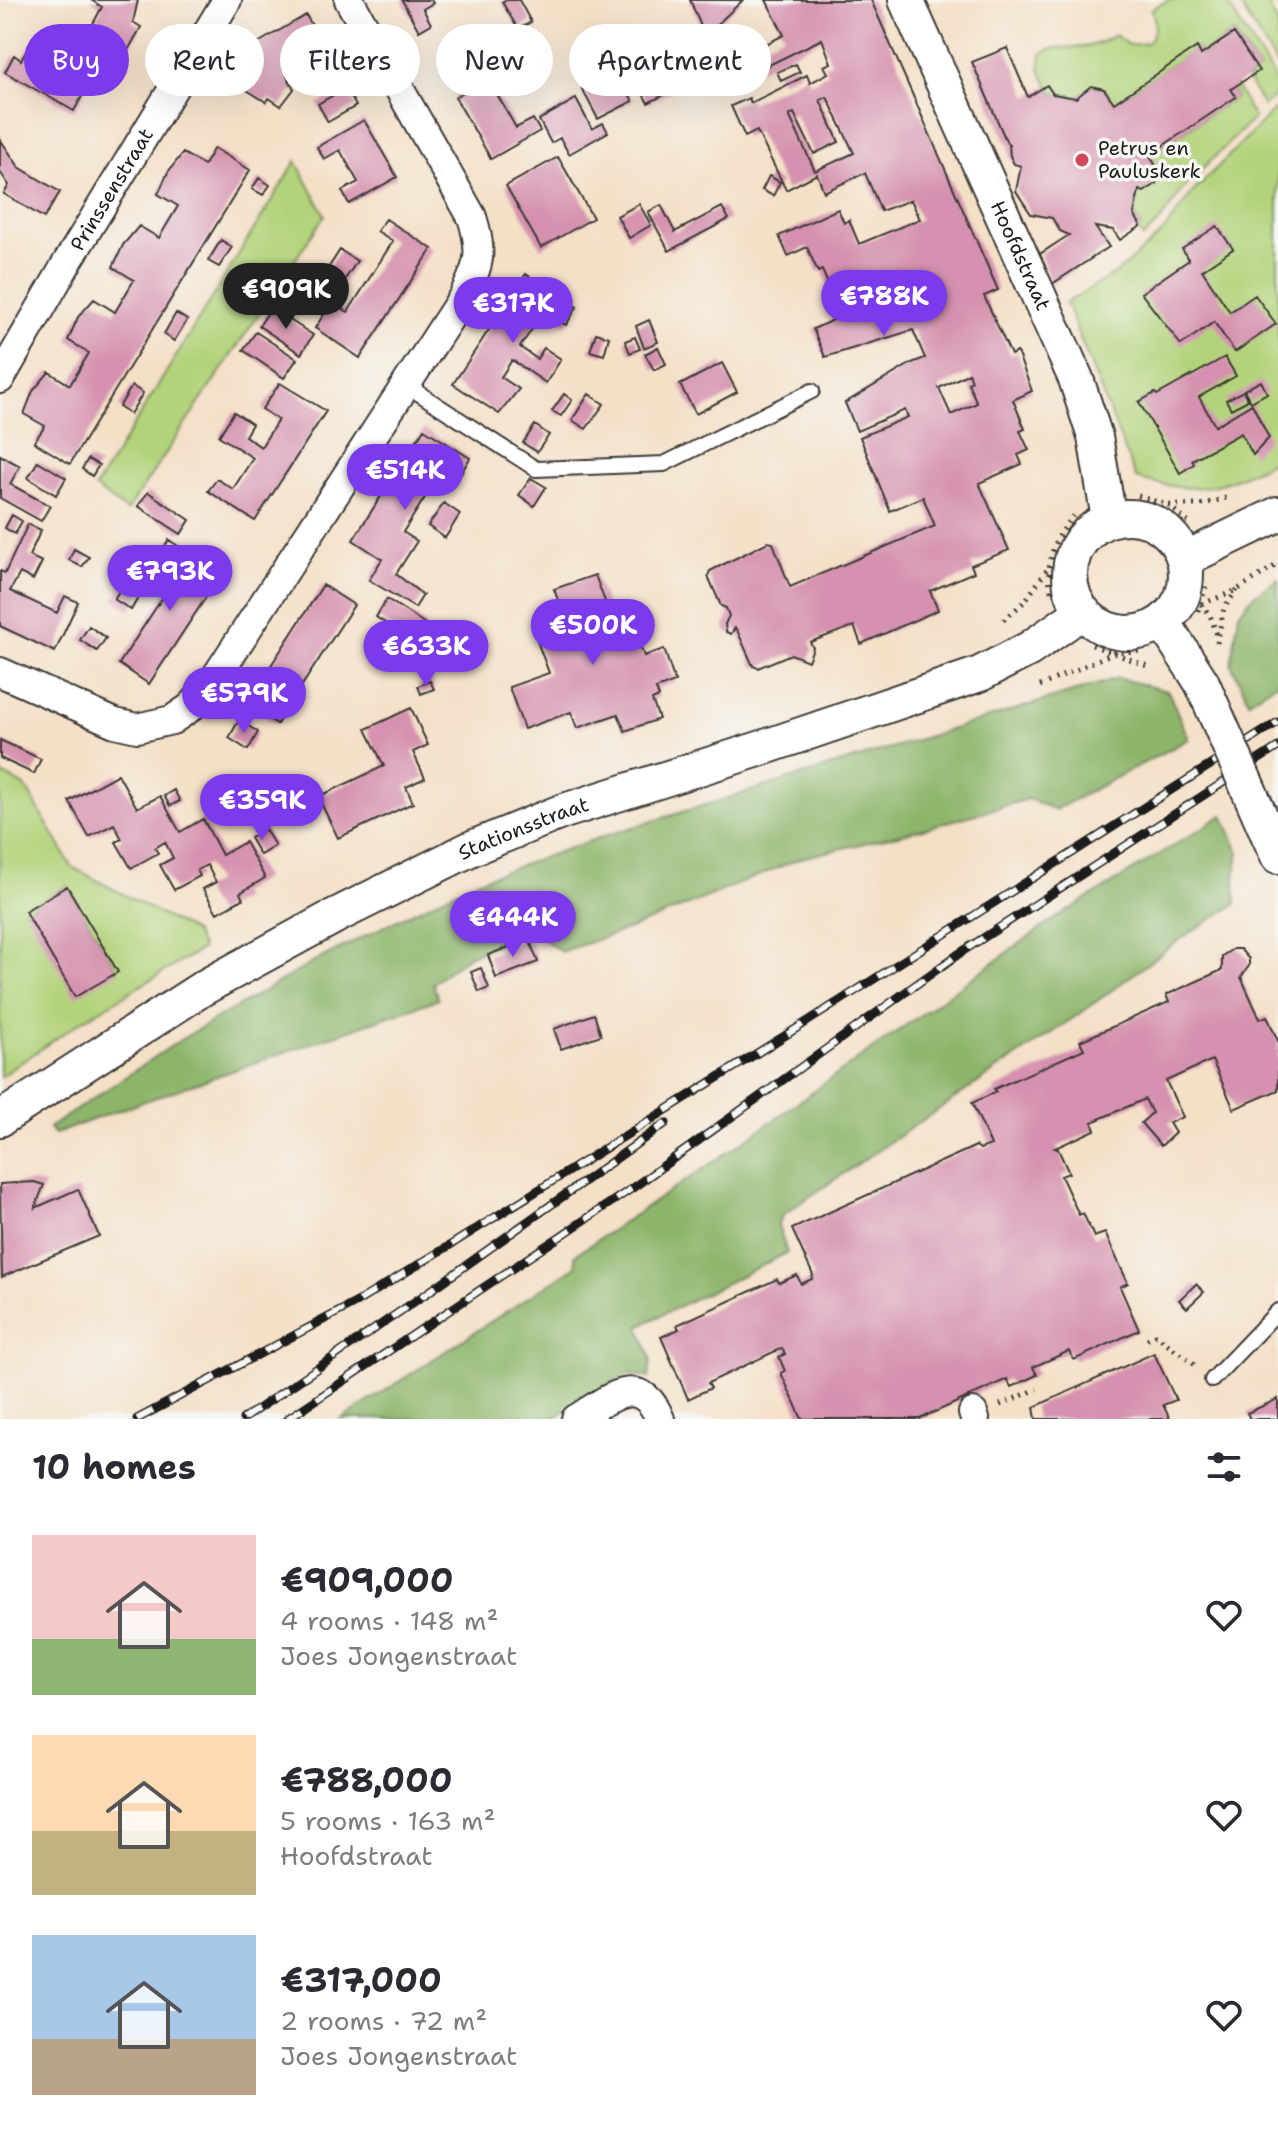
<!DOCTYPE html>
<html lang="en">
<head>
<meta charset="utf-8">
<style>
  :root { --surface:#fff; --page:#f7f7f7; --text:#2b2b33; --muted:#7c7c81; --accent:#7c3aed }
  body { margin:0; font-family:"Shantell Sans",sans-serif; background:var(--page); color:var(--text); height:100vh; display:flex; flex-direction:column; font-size:30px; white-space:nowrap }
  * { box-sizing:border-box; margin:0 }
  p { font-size:26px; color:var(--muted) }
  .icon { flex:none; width:44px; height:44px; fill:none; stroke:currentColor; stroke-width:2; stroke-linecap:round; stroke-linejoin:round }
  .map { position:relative; height:1419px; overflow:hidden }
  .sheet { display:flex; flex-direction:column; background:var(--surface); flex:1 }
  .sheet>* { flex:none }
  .top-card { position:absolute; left:24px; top:24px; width:800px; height:72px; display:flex; gap:16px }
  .price { position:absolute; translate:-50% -68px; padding:0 18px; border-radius:28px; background:var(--accent); color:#fff; font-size:26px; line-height:52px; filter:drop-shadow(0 2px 4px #0008) }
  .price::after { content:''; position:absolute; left:50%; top:48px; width:24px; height:18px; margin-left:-12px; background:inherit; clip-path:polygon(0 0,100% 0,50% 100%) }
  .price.current { background:#222; color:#fff }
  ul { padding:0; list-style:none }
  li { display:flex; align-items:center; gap:24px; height:200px; padding:0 32px }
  li span { display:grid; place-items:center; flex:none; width:224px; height:160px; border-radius:0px; color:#555 }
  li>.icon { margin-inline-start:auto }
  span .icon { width:96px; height:96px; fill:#fffc; stroke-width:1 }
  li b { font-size:34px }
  h2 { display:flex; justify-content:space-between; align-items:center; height:96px; padding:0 32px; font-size:34px }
  .chip { padding:0 28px; border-radius:36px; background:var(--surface); box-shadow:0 8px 32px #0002; font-size:28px; line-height:72px }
  .chip.current { background:var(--accent); color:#fff }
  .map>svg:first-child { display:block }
  .green { fill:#b2d37a; stroke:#67784b; stroke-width:2; fill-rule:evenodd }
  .forest { fill:#8db56a; stroke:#546843; stroke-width:2 }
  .building { fill:#d591af; fill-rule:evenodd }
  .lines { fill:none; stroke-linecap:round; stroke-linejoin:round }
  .service-casing { stroke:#3c3936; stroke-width:18 }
  .minor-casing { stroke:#3c3936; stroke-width:32 }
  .tertiary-casing { stroke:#3c3936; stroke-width:38 }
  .path { stroke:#3c3936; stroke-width:5; stroke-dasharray:2 6; stroke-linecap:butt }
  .service { stroke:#fff; stroke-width:14 }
  .minor { stroke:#fff; stroke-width:28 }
  .tertiary { stroke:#fff; stroke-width:34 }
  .rail-casing { stroke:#1c1c1c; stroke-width:9 }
  .rail { stroke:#f6f6f2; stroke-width:6; stroke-dasharray:18; stroke-linecap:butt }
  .tertiary-bridge-casing { stroke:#3c3936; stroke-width:38; stroke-linecap:butt }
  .tertiary-bridge { stroke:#fff; stroke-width:34 }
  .poi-dot { fill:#d1495b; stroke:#f6f6f2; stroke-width:3 }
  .labels { text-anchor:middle; stroke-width:7; stroke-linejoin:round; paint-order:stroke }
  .poi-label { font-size:20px; fill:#1c1c1c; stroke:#f6f6f2; text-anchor:start }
  .street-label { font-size:20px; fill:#1c1c1c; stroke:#f6f6f2 }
</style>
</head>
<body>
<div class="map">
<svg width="1278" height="1419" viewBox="0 0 1278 1419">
  <rect width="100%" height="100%" fill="#f6f6f2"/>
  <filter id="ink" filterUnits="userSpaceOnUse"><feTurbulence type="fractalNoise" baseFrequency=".0125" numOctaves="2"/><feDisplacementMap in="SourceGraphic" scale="16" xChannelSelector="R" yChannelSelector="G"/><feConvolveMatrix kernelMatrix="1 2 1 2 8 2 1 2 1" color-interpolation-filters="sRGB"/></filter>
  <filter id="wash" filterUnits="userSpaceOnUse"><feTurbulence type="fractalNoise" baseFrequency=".006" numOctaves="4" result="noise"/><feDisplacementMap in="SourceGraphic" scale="32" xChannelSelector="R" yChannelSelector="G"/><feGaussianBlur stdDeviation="1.8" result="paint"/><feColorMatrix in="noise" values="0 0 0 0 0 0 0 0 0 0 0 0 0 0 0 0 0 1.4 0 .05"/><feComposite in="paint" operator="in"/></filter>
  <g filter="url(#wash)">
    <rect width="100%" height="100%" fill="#f4e0c7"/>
    <!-- green -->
    <path class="green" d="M1169,0H1225L1276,80C1278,93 1274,98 1263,106L1247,79L1259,70L1234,33L1201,55L1197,48L1114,103L1104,89L1092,86L1076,98L1053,94L1040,70L1042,53C1056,44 1067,49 1083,47C1094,47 1105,40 1115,35L1128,45L1147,43C1156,32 1157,22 1151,9Z
      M1237,0H1265L1278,24V67Z
      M1236,86L1254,118L1184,187L1158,224L1143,237L1137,229L1141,226L1134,214L1139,190L1144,192L1156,183L1158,169L1149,155L1236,97L1231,89Z
      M1278,106V458C1219,489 1201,496 1136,478L1066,303L1119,271L1150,244L1164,231L1192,193Z
      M296,161L325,215L127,511L95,488Z
      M0,773L25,786L72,867L194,932L202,949L83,1020L0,1077ZM67,886L118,971L25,911Z"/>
    <!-- forest -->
    <path class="forest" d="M1278,579V682L1249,701L1231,664L1239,613L1254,595Z
      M1118,678L1168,691L1189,739L1055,810L1028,799L923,829L801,858L635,927L561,952L532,931L468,956L433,983L438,999L105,1115L55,1134L49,1128L185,1037L321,958L474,882L601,837Z
      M1223,815L1239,852L1235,877L1236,904L1189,933L1085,1010L784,1214L778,1225L787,1253L639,1326L651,1358L649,1378L631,1374L621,1377L552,1419H342L576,1266L575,1255L740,1144L1050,922Z"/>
    <g id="blocks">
      <!-- building -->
      <path class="building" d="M91,0H138L133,22L141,27L121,63L83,42L102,7Z
        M402,0H431L433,3L423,9L431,24L419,31Z
        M506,0H519L531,22L518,29L502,2Z
        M690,0H743L705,36Z
        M766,0H871L998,290L984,296L1011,355L1017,352L1032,391L1013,400L1025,429L1020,431L1029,450L1018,455L1022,464L979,483L1009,550L971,565L974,572L930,591L938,610L861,644L854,626L810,642L813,648L808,661L791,654L758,668L753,666L737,630L735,628L731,634L726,632L725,624L729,616L726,608L721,606L708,576L710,571L768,542L773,543L790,587L935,526L923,497L890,511L860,437L908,417L905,410L857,431L845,403L912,363L925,358L913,330L825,357L813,329L842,316L822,270L818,272L807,247L788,256L779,236L838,209L844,223L849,220L859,244L920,219L911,200L881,211L865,173L824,192L817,174L786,190L757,131L745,137L731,106L749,98L751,103L807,75L810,83L828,73L824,66L831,63L822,39L759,70L750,52L784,35ZM827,97L854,153L815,171L789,115L794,113L814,154L839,142L820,100ZM969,373L972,381L968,383L977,403L951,415L939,388Z
        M306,15L340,75L324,84L312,61L287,76L294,89L281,106L269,98L266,102L239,85L253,64L259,60L251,47Z
        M537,32L544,45L516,61L509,48Z
        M1234,33L1259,71L1231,89L1236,97L1149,155L1158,169L1156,184L1144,192L1139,190L1134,214L1141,226L1120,240L1113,230L1095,227L1109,247L1052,284L1040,254L1069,235L1060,231L1052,218L1031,214L1016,191L1021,166L1014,164L1010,156L1009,144L1007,143L972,62L1007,48L1028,97L1047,85L1053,94L1076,98L1091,86L1104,89L1114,103L1197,47L1201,55Z
        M31,44L92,78L74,111L5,72L14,55L21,60Z
        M545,47L549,55L538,61L533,54Z
        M711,47L721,67L648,103L636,82Z
        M465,55L473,69L448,84L440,69Z
        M796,64L800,72L781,81L777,72Z
        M504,69L512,82L495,91L506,110L516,128L533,119L540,131L491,159L455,97Z
        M616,71L633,101L598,119L582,89Z
        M346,88L356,106L328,122L318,104Z
        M576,99L592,129L603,123L608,132L569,154L560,138L551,143L539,120Z
        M364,120L397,177L349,204L342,191L358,182L340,150L324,159L317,147Z
        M0,139L19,167L60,192L44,218L4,194L9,185L0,172Z
        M214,148L250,170L70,464L34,442L45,426L24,414L33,391L49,372L70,385L89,353L68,340L78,317L94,299L115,312L134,280L113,267L123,245L139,226L159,238L178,206L158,194L168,172L183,153L204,165Z
        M558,157L593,218L541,248L506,186Z
        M769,176L780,182L773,196L762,190Z
        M259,178L270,185L263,195L252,189Z
        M639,204L651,225L629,238L617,216Z
        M661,205L675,232L722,207L729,219L669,251L648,212Z
        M386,219L432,249L360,358L315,328L332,302L348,312L393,241L377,231Z
        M1217,226L1233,249L1202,270L1230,312L1255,295L1276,324L1235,352L1214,322L1181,345L1141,293L1189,260L1182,249Z
        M221,240L232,247L219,267L208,261Z
        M340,250L357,261L342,284L325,273Z
        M526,274L577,307L566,325L544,311L520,347L537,359L544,348L561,359L546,383L512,360L501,377L519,389L499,414L453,384Z
        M271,308L313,335L301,354L259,326Z
        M176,313L187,320L174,341L164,334Z
        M649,320L658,342L644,348L636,326Z
        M256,332L297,359L284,378L243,350Z
        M596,333L609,337L604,355L590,351Z
        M635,337L640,349L630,353L625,341Z
        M658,347L666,364L654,370L645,354Z
        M1225,357L1236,376L1199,397L1215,426L1252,404L1269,438L1253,455L1241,433L1192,460L1194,464L1180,473L1139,402L1155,393L1157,395Z
        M722,363L737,392L696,414L680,385Z
        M1261,381L1267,393L1251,402L1244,390Z
        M280,383L326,411L255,521L208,491L217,479L233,489L253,458L219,436L234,412L252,424L245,436L261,447L278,420L262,409Z
        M132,386L143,393L130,414L119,407Z
        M1243,391L1248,400L1231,409L1226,400Z
        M564,394L572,400L561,416L552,411Z
        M589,394L604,404L586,429L572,420Z
        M535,425L549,435L537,452L523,443Z
        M424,429L470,458L461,473L447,463L403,532L417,541L396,574L423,595L415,608L369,580L382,559L353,540Z
        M0,455L20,466L10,484L50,506L41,521L0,498Z
        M88,459L99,465L92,476L82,469Z
        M38,461L66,478L56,495L28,478Z
        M531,478L546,487L534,506L519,495Z
        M148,492L190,520L181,534L138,506Z
        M444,503L460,514L445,538L428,526Z
        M12,515L22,521L15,534L5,528Z
        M28,524L41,530L29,556L42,562L33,580L20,573L10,591L57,613L65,596L78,602L55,652L0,626V571L5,573Z
        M169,540L221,574L149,684L119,664L180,571L158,557Z
        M74,549L89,557L82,567L69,560Z
        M595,575L613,623L629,616L644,656L664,649L675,682L656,689L659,697L652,700L659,719L625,731L618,714L577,728L571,712L524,729L509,687L549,673L537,641L569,630L554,589Z
        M129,576L145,586L131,610L114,599Z
        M323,585L354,605L277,724L246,704Z
        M387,599L427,625L416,643L376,617Z
        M89,626L106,638L97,651L80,640Z
        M430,681L434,689L421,694L418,686Z
        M411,708L428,745L413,752L425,778L406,787L413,803L338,838L318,797L384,766L366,729Z
        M239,720L258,732L248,750L229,738Z
        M0,740L41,759L34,774L0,758Z
        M118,774L137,808L160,796L180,832L203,819L222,855L245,842L265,878L240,893L243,899L217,913L203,889L216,882L207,865L197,870L200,876L174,890L160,865L173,858L165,842L155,848L158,853L131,868L116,842L122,839L114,824L89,837L69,801Z
        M174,790L180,801L170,806L164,796Z
        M265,829L275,846L260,855L250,838Z
        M67,886L118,972L75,997L25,911Z
        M529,939L538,962L496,978L488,955Z
        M1233,949H1240L1249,959V966L1241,977L1260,1019L1267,1016L1278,1041V1090L1234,1109L1212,1060L1166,1081L1183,1117L1169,1123L1175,1133L1161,1146L1141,1123L1152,1113L1145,1099L1092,1122L1095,1130L1055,1148L1058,1149L1069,1173L1061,1176L1079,1215L1083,1213L1094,1237L1105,1233L1128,1283L1120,1287L1139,1330L1074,1360L1069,1351L1033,1367L1037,1375L1011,1387L1007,1379L920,1419H802L781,1373L785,1371L779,1357L785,1354L782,1348L708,1383L711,1388L688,1399L661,1337L679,1329L677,1325L777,1279L779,1283L797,1275L801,1284L812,1279L813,1275L792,1229L976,1146L980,1149L991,1145L972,1103L996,1092L994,1089L1084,1049L1080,1041L1169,1002L1166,995L1222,970V956Z
        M481,968L489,988L479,992L471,972Z
        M594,1014L601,1035L561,1049L554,1029Z
        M34,1182L44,1185L35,1208L78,1189L99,1236L2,1277L0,1184Z
        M1196,1284L1204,1292L1187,1308L1179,1300Z
        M1154,1353L1176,1400L1163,1405L1170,1419H1036L1034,1407Z
        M1278,1399V1419H1250L1247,1413Z"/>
    </g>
  </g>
  <g filter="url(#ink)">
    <use href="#blocks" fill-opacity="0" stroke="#3c3936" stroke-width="2"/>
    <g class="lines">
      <defs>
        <path id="service" d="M406,385L536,469L664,464L812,391
          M1212,1380L1278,1311"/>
        <g id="minor">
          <path id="s1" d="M0,379L68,261L227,0"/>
          <path d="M0,672L115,723L137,728L172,720L191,707L212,683L463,297C480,265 483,252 472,217L349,0"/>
          <path d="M973,1413L975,1419"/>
          <path d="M576,1419C607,1400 640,1370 660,1419"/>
        </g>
        <g id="tertiary">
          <path id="s2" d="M906,0L1076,379L1095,437L1109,519"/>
          <circle cx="1128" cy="575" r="58"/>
          <path d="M1185,559L1278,514"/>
          <path d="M1163,622L1202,683"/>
          <path d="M1268,834L1278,856"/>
          <path id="s3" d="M0,1119L203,988L335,916L472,848L561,812L762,748L980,674L1029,649L1082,612"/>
        </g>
      </defs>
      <!-- service casing -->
      <use href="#service" class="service-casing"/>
      <!-- minor casing -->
      <use href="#minor" class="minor-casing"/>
      <!-- tertiary casing -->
      <use href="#tertiary" class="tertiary-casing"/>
      <!-- path -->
      <path class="path" d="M1138,496L1168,505L1188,522
        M1169,505H1200L1226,498
        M1051,591C1045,562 1054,538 1074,516
        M1201,604L1210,615L1217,635
        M1202,604L1237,590L1278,564
        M1198,611L1206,587
        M1004,620L1025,601L1049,567
        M1217,643L1224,608L1237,590
        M1092,645L1150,667
        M1040,686L1115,652L1143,651
        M1147,1339L1156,1335L1195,1365
        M1000,1405L1037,1389"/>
      <!-- service -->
      <use href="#service" class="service"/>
      <!-- minor -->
      <use href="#minor" class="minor"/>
      <!-- tertiary -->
      <use href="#tertiary" class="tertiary"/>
      <defs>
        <path id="rail" d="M137,1419L357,1302L452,1244L794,1030L1278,722
          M243,1419L430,1291L666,1123
          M287,1419L631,1189L960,953L1278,747"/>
      </defs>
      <!-- rail casing -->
      <use href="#rail" class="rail-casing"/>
      <!-- rail -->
      <use href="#rail" class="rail"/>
      <defs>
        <path id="tertiary-bridge" d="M1202,683L1268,834"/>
      </defs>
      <!-- tertiary-bridge casing -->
      <use href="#tertiary-bridge" class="tertiary-bridge-casing"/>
      <!-- tertiary-bridge -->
      <use href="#tertiary-bridge" class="tertiary-bridge"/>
    </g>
  </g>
  <!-- markers -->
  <circle class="poi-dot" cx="1082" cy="160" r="8"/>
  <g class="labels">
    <!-- poi labels -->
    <g class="poi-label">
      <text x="1098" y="155">Petrus en<tspan x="1098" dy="23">Pauluskerk</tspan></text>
    </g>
    <!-- street labels -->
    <g class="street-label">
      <text dy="7" stroke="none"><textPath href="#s1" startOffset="220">Prinssenstraat</textPath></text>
      <text dy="7" stroke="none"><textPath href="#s2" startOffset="280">Hoofdstraat</textPath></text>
      <text dy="7" stroke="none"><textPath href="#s3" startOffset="600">Stationsstraat</textPath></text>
    </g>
  </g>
</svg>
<b class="price current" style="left:286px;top:331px">€909K</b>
<b class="price" style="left:884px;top:338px">€788K</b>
<b class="price" style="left:513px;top:345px">€317K</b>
<b class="price" style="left:405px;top:512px">€514K</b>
<b class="price" style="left:170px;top:613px">€793K</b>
<b class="price" style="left:593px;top:667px">€500K</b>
<b class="price" style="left:426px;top:688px">€633K</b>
<b class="price" style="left:244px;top:735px">€579K</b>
<b class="price" style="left:262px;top:842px">€359K</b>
<b class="price" style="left:513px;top:959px">€444K</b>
<div class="top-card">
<a class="chip current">Buy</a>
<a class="chip">Rent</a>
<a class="chip">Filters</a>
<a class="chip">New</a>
<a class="chip">Apartment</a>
</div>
</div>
<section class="sheet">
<h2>10 homes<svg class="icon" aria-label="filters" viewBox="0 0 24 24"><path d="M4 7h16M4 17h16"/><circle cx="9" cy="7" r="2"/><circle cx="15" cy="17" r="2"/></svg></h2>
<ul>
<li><span style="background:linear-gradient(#f6c9c9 65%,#8fb573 0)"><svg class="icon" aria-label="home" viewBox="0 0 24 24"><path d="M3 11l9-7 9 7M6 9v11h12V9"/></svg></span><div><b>€909,000</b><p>4 rooms · 148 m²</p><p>Joes Jongenstraat</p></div><svg class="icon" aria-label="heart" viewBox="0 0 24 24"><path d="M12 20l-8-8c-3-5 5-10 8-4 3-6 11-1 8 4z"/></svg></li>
<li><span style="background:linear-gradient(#ffd9b3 60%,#c2b280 0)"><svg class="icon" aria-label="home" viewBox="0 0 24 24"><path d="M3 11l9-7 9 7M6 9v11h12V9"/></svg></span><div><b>€788,000</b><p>5 rooms · 163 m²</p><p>Hoofdstraat</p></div><svg class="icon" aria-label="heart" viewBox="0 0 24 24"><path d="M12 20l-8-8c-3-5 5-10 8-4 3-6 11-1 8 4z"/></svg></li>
<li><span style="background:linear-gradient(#a9c7e8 65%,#b9a48a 0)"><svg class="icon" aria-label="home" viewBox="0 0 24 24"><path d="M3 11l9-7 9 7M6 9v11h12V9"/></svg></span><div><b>€317,000</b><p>2 rooms · 72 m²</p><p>Joes Jongenstraat</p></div><svg class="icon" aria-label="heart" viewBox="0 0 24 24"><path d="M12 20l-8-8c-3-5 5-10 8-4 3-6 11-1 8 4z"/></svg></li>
</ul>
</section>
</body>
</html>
